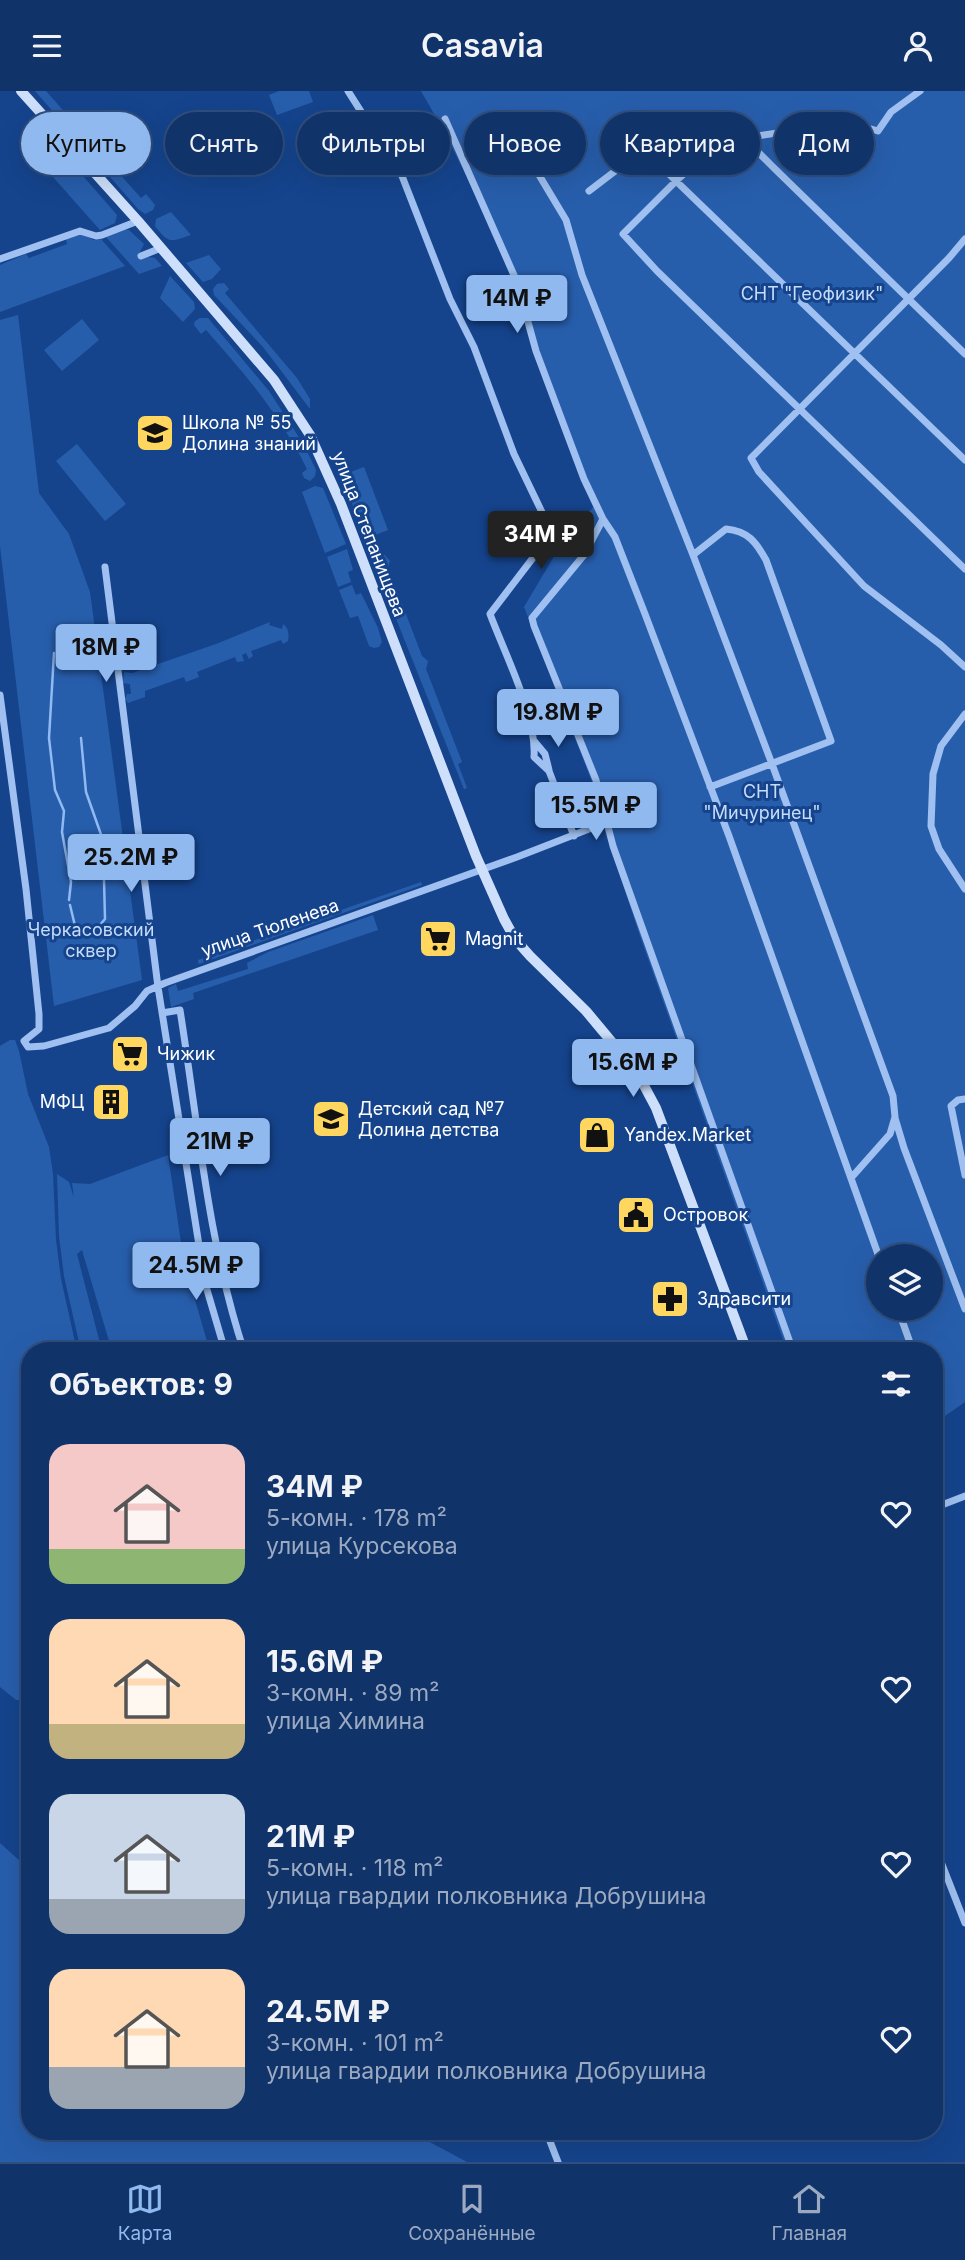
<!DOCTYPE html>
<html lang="ru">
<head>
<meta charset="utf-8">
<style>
  :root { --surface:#10336a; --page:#1e3f72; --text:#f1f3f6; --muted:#9caac1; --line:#304e7e; --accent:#90b9f0 }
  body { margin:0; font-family:Inter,sans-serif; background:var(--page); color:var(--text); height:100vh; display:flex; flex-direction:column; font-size:26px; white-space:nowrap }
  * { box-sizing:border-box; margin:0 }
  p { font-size:23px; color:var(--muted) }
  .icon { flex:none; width:38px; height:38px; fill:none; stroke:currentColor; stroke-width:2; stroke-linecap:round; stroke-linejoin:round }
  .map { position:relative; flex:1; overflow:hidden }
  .panel { position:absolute; left:21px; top:1251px; width:922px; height:798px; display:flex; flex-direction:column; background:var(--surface); border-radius:28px; box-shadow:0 7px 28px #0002,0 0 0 2px var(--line) }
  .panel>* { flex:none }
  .hud { position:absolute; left:21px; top:21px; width:924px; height:63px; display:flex; gap:14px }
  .fabs { position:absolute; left:866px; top:1153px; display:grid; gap:14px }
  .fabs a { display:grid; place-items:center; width:77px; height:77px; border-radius:50%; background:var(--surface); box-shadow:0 7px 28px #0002,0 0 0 2px var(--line); font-size:35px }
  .price { position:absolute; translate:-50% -60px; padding:0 16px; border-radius:7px; background:var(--accent); color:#111; font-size:23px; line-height:46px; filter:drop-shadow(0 2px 4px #0008) }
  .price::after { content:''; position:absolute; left:50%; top:42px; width:21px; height:16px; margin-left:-10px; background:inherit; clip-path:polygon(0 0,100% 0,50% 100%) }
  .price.selected { background:#222; color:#fff }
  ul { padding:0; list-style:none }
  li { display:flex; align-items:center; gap:21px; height:175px; padding:0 28px }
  li span { display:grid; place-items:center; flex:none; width:196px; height:140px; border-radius:21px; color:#555 }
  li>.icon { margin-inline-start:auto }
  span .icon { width:84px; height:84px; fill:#fffc; stroke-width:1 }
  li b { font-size:30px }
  h2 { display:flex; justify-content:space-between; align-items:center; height:84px; padding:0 28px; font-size:30px }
  .chip { padding:0 24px; border-radius:32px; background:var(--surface); box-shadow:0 7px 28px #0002,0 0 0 2px var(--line); font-size:24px; line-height:63px }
  .chip.selected { background:var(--accent); color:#111 }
  header { display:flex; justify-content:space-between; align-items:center; height:91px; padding:0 28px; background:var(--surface); font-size:32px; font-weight:600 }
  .menu { display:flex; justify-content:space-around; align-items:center; height:98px; border-top:2px solid var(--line); background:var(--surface); font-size:19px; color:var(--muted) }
  .menu a { display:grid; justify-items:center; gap:4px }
  .menu .selected { color:var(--accent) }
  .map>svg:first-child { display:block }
  .green { fill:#275eac; fill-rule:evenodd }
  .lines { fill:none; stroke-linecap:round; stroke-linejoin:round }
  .stream { stroke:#91baf3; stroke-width:2.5 }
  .street { stroke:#9fc0f0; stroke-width:7 }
  .secondary { stroke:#cddffb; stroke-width:10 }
  .labels { text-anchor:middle; stroke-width:6; stroke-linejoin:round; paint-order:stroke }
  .park-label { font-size:18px; fill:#c5dcfb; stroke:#15448d }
  .poi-label { font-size:18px; fill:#fff; stroke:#15448d; text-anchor:start }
  .street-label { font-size:18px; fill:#fff; stroke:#15448d }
</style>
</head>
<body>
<header><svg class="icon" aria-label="menu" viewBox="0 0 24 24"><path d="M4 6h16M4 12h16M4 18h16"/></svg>Casavia<svg class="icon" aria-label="person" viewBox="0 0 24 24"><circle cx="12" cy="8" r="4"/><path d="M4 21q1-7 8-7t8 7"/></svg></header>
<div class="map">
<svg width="965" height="2071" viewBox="0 0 965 2071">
  <rect width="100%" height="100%" fill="#15448d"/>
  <!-- green -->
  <path class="green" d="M35,0H46L141,107L146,103L155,114L153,119L145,123L138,118Z
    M279,0H309L313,11L277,24L269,4Z
    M421,0H965V1311L935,1332L934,1260H787L640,845L605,740L592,691L524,516L559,457L595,414C544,274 497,129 421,0ZM878,1166H931V1218H878Z
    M55,60L63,62L117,124L115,132L100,139L37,68L43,70L56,65Z
    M171,121L191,144C170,151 169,153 155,135L156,128Z
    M123,138L129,139L144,153L138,165L142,168L148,166L155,167L162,175L139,183L106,146Z
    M81,143L94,149L101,148L125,175L0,221V174L26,163L29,167L67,153L66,148Z
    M209,164L221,178L212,188L203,191L186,172Z
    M170,185L194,211L195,218L183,231L160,207Z
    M224,192L229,198L225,202L297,287L310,308V318L263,256L214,204L213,198L217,193Z
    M18,224L39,402L69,443L90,501L142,889L54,915L0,455V229Z
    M200,227H208L269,300L304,354L316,379L315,385L310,390L304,387L302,382L307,378C280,324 246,284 206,239L201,243L194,234L195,230Z
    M82,228L99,249L62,280L44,259Z
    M77,353L126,413L105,430L56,370Z
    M364,376L388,439L365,448L343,388L348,382Z
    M315,395L323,397L346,453L325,462L302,401Z
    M347,458L353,479L348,481L351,491L338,496L327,466Z
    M380,464H385L390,470L388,476L422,565L428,570L426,578L462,671L458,673L467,697L464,698L375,475Z
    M352,494L356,504L361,502L378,537L382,551L379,556L374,557L369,555L358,525L350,527L339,499Z
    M270,531L269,534L282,538L283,533C289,537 289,544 288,550L283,553L281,549L251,560L253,565L249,568L246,562L242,564L244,570L237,571L235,566L197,581L199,586L186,591L184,586L145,600V606L128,612L125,608L127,603H131L130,593L123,592L124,581L132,582L216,553Z
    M421,791L422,794L199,873L198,871V869Z
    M373,824L378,839L193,902L194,908L171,916L168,897L176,893L178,900L248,878L247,872L268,861Z
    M10,949H15L19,960L28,1003L49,1056L53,1083L56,1149L61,1188L77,1260H30V1596L20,1609H16L0,1596V955Z
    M168,1064L184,1172L210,1260H112L82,1159L77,1163L102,1260H81L64,1185L59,1145L57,1083L69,1091L74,1107L72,1092L90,1093Z
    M0,1752L30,1779V2040L411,2041L467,2071H0Z"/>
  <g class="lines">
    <!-- stream -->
    <path class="stream" d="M54,562L49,647L55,699L64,720L62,741L71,791L69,809
      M70,814L76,839L85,841H94L105,828L104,789L107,774L104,752L86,701L81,647"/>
    <!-- street -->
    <path class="street" d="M348,0L402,85L450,208L474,256L514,363L552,442L490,523C505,563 537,626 534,666L549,680L574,745
      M445,28L517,191L536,260L584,388L603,428L615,446L645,523L729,745L879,1166
      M750,46L752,55L774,77L965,263
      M539,84L566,129L582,184L693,464L772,673L893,1005L895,1026L890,1043L851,1087
      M589,100L644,58L676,90L729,43L750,46L824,35H861L878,40L891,21L920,0
      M965,148L949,167L751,367L759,381L864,495L941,554L965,576
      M141,165L161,157
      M0,168L80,140L96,145L102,144L138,130
      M965,369L676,90L623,143L657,180L965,478
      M603,428L584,464L532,527L534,535L596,689L613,755L793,1260
      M693,464L726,438C748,440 756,451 766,469L831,650L710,696
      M105,476L158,896L205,1192L225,1260
      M0,604L26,798L39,923V938L24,950L28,956L44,955L109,937L135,915L147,900L165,892L517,766L607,731
      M965,623L941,655L933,683L931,735L939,758L965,798
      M535,651L545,663L549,679
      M162,922L180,919C198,1032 208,1152 244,1260
      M965,1008L958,1009L951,1015L965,1084
      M895,1027L904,1057L965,1218
      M898,1218L913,1260
      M934,1417L965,1405
      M934,1753L965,1832
      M546,2040L558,2071"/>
    <!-- secondary -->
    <path class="secondary" d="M21,0L138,130L274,289L310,344L341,413L476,765L504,828L515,848L530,865L586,920L621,962L640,987L656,1017L747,1260"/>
  </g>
  <!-- icons -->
  <defs>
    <symbol id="school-square" viewBox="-11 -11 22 22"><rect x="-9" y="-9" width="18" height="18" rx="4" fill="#ffd75e" stroke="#15448d"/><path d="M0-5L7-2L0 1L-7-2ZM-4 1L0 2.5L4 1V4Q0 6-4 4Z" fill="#111"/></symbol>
    <symbol id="supermarket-square" viewBox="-11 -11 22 22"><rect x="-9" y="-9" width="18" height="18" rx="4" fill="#ffd75e" stroke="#15448d"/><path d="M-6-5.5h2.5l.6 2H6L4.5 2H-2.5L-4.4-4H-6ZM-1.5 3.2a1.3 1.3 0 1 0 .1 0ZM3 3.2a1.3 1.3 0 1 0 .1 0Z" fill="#111"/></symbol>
    <symbol id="building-square" viewBox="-11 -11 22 22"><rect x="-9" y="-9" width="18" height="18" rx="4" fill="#ffd75e" stroke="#15448d"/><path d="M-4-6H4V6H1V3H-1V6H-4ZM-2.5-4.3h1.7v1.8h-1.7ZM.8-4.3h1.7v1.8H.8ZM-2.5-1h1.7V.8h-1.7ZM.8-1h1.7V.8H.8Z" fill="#111"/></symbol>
    <symbol id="shop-square" viewBox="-11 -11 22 22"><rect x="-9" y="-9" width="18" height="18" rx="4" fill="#ffd75e" stroke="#15448d"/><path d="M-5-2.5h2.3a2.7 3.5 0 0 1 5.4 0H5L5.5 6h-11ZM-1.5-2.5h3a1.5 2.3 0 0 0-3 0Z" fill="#111"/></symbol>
    <symbol id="civic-square" viewBox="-11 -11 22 22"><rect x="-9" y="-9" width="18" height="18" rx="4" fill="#ffd75e" stroke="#15448d"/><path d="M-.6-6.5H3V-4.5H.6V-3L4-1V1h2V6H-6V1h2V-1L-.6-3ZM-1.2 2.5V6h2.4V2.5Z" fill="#111"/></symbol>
    <symbol id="pharmacy-square" viewBox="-11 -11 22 22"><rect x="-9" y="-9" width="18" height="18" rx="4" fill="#ffd75e" stroke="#15448d"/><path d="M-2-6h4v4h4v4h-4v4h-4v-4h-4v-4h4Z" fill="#111"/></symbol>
  </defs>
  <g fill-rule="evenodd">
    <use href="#school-square" x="133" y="320" width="44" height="44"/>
    <use href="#supermarket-square" x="416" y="826" width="44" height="44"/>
    <use href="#supermarket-square" x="108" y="941" width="44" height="44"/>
    <use href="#building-square" x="89" y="989" width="44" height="44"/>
    <use href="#school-square" x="309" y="1006" width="44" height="44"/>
    <use href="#shop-square" x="575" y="1022" width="44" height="44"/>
    <use href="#civic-square" x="614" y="1102" width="44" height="44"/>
    <use href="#pharmacy-square" x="648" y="1186" width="44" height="44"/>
  </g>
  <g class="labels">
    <!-- park labels -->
    <g class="park-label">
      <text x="812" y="209">СНТ "Геофизик"</text>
      <text x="762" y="707">СНТ<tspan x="762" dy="21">"Мичуринец"</tspan></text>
      <text x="91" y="845">Черкасовский<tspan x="91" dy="21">сквер</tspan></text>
    </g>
    <!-- poi labels -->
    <g class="poi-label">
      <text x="182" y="338">Школа № 55<tspan x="182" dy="21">Долина знаний</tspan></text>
      <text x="465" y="854">Magnit</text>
      <text x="157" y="969">Чижик</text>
      <text x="84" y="1017" text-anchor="end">МФЦ</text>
      <text x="358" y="1024">Детский сад №7<tspan x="358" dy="21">Долина детства</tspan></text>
      <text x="624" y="1050">Yandex.Market</text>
      <text x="663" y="1130">Островок</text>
      <text x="697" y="1214">Здравсити</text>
    </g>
    <!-- street labels -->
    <g class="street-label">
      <text transform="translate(369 443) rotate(69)" y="6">улица Степанищева</text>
      <text transform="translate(270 837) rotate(-19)" y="6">улица Тюленева</text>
    </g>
  </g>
</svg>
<div class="fabs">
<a><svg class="icon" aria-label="layers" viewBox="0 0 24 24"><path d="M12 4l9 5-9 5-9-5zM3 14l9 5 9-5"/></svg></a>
</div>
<b class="price" style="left:517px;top:244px">14M ₽</b>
<b class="price selected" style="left:541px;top:480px">34M ₽</b>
<b class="price" style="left:106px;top:593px">18M ₽</b>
<b class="price" style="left:558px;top:658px">19.8M ₽</b>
<b class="price" style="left:596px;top:751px">15.5M ₽</b>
<b class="price" style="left:131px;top:803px">25.2M ₽</b>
<b class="price" style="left:633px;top:1008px">15.6M ₽</b>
<b class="price" style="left:220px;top:1087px">21M ₽</b>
<b class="price" style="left:196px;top:1211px">24.5M ₽</b>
<div class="hud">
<a class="chip selected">Купить</a>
<a class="chip">Снять</a>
<a class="chip">Фильтры</a>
<a class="chip">Новое</a>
<a class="chip">Квартира</a>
<a class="chip">Дом</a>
</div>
<section class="panel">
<h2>Объектов: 9<svg class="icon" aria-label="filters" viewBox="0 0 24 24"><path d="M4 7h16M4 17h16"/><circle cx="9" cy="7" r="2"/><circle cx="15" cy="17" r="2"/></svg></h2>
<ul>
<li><span style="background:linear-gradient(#f6c9c9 75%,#8fb573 0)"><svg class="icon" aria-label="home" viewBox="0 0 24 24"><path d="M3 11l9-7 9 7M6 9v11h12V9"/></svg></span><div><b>34M ₽</b><p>5-комн. · 178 m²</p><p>улица Курсекова</p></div><svg class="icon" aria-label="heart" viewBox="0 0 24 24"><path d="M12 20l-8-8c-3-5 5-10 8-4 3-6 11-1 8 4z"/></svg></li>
<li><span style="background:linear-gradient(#ffd9b3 75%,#c2b280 0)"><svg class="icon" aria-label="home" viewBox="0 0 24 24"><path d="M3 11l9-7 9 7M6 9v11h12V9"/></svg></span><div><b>15.6M ₽</b><p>3-комн. · 89 m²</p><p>улица Химина</p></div><svg class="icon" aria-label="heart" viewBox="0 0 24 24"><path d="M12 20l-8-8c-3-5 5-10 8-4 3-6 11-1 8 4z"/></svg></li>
<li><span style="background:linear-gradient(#c9d6e8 75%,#9aa5b1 0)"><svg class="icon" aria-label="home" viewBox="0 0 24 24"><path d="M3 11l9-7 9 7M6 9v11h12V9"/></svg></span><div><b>21M ₽</b><p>5-комн. · 118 m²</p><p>улица гвардии полковника Добрушина</p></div><svg class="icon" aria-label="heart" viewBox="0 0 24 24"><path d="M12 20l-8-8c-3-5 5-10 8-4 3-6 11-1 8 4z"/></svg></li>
<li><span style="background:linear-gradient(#ffd9b3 70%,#9aa5b1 0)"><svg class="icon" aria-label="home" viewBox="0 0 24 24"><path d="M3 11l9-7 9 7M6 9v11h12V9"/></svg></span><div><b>24.5M ₽</b><p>3-комн. · 101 m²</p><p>улица гвардии полковника Добрушина</p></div><svg class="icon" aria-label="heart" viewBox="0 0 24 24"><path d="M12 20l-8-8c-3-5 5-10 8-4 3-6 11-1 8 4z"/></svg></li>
</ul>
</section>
</div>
<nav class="menu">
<a class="selected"><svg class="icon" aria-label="map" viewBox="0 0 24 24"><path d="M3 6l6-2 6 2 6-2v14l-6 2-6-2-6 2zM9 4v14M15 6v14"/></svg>Карта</a>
<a><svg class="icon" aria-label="saved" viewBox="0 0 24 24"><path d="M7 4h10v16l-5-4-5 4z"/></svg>Сохранённые</a>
<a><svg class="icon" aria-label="home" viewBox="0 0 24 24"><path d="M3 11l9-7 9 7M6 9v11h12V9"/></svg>Главная</a>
</nav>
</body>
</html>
